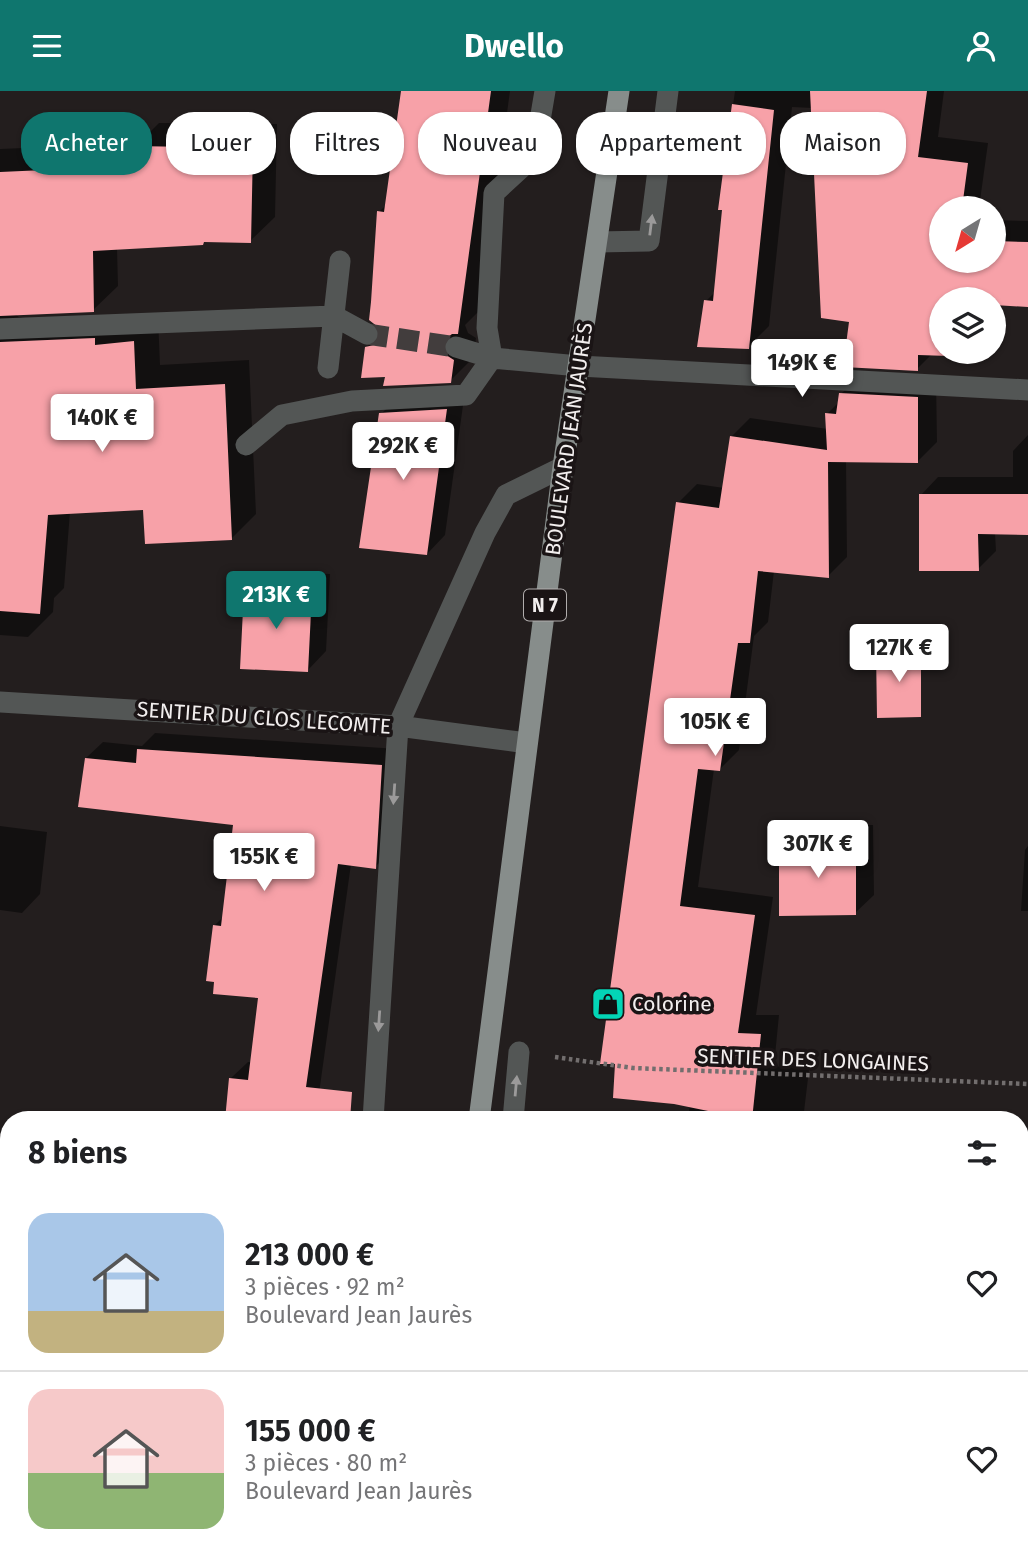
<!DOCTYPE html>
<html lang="fr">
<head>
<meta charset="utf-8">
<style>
  :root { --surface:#fff; --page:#f6f6f6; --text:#202124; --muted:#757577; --line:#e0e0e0; --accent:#0f766e }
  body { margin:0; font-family:"Fira Sans",sans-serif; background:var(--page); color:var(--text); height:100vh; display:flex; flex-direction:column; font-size:26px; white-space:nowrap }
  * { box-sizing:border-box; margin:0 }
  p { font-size:23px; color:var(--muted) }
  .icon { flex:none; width:38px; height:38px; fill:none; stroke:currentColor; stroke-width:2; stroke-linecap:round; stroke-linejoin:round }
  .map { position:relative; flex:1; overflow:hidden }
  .panel { position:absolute; left:0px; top:1020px; width:1029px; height:450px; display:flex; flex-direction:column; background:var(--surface); border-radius:28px 28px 0 0; box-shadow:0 2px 5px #0004 }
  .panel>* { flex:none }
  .top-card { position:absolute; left:21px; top:21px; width:987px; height:63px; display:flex; gap:14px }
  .needle { width:46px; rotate:217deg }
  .tools { position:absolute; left:929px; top:105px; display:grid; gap:14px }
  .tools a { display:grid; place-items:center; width:77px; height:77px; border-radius:50%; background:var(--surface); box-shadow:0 2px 5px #0004; font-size:35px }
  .price { position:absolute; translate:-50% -60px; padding:0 16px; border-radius:7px; background:#fff; color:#222; font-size:23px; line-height:46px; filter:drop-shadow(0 2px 4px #0008) }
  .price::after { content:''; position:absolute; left:50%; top:42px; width:21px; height:16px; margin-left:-10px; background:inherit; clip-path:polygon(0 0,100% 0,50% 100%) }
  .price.current { background:var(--accent); color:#fff }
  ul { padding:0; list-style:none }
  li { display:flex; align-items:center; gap:21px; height:175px; padding:0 28px }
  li+li { border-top:2px solid var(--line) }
  li span { display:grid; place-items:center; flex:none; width:196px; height:140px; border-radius:21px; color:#555 }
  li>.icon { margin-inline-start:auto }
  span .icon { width:84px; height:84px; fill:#fffc; stroke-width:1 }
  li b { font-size:30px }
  h2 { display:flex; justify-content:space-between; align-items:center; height:84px; padding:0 28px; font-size:30px }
  .pill { padding:0 24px; border-radius:28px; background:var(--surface); box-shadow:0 2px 5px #0004; font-size:24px; line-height:63px }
  .pill.current { background:var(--accent); color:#fff }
  header { display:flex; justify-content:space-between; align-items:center; height:91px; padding:0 28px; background:var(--accent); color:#fff; font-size:32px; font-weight:700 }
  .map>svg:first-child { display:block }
  .shadow { fill:#0007 }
  .building { fill:#f7a1a8 }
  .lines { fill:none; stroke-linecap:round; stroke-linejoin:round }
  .minor-tunnel { stroke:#423d3d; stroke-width:21; stroke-dasharray:21 10; stroke-linecap:butt }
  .path { stroke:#726e6e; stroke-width:4.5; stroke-dasharray:3.5 3.5; stroke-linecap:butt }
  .minor { stroke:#535655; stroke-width:21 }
  .major { stroke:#878d8b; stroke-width:21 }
  .oneway { fill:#9b9a9a }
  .labels { text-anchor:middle; stroke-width:7; stroke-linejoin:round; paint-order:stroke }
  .shield { fill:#1a1415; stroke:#b1adad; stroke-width:2 }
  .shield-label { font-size:19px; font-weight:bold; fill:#f2eeee }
  .street-label { font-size:21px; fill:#f2eeee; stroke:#1a1415 }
  .poi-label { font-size:21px; fill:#f2eeee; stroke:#1a1415; text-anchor:start }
</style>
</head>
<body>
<header><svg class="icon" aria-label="menu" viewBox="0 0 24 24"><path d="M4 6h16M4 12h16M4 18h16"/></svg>Dwello<svg class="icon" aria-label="person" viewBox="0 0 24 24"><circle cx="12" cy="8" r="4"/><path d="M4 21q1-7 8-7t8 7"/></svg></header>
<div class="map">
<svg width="1028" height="1469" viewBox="0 0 1028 1469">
  <rect width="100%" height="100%" fill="#231e1e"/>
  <!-- shadow -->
  <path class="shadow" d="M403,0H510L480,219L465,234L468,242L476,247L473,267L450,290L387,284L367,256L381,242L379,121L387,113Z
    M735,0H944L938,46L988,52L979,117H942V170H994V129L1028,130V214L994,212V208H942V261H950L948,263L933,262L917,278L851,229L812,17L792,16L769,235L748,256L706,210L716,200L724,117H719Z
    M159,32L277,33L275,126L250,150L206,149L117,157L118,195L93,219L15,223L19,226L25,227L158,226L160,274L249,269L256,423L232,447L145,417L70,421L64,497L54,507L53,521L28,546L0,544V58L139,52Z
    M860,284L936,288L937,351L918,370L846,369L847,466L828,485L774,480L768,531L754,545L739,659L720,678H714L698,796L773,806L756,924H779L774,975L809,979L803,1029H688L690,1013L614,1006L678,412L697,393L724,397L731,346L750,327L828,338L827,323L840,310L841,303Z
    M465,300L445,444L427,463L381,323L400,304Z
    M1028,344V442H995L996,460L978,478L921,404L938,386H1013V360Z
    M264,481L330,483L326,560L308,579L245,500Z
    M155,642L398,658L392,759L375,776L351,773L316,1024L312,1029H227L231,987L248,971H252L260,906L214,835L224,825L235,732L86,667L103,651L142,655Z
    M828,734H873L874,804L855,822L780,755L799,736L827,735Z
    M0,735L47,741L40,803L22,822L0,819Z
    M1028,755V820H1021L1025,759Z
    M0,1065L9,1066V1239L0,1238V1192L3,1189H0Z
    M122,1461H208L207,1469H120Z
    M531,1461H610L609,1469H530Z
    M899,1461H969L968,1469H891Z"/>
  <!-- building -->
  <path class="building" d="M401,0H491L458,243H452L448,246L443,253V260L446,264L454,269L451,292L383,295L385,286L361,287L365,256L374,254L378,250L380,243L378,236L369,229L371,211L377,120L384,121Z
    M810,0H927L918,66L968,72L962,117H942V170H994V150L1028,151V216L994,214V208H942V261H948L949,265L918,264V280L843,276L849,231L821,227Z
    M732,13L774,19L749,258L697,256L704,209L713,210L722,119H718Z
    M133,55L253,57L251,152L204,151L203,154L93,160L94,221L0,225V81L133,75Z
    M95,247V254L134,250L136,298L225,293L232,449L145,453L143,419L48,424L40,523L0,520V251Z
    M839,302L918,306V372L828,371L829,487L758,480L750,552H738L720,680L698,678L680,815L755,824L738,942L761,943L752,1029L674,1013L613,1007L615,973H600L676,411L719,417L730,345L827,359L825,322L836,323Z
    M447,318L427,464L359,457L379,322Z
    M919,403H1028V444L978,443L979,480H919Z
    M244,499L312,501L308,581L240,578Z
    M876,559L921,560V626L877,627Z
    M137,658L382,674L376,778L338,773L306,996L352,1001L350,1029H225L229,987L248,989L258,907L213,903L214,891L206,890L213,834L221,835L233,734L78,716L85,667L136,672Z
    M808,752H856V824L779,825V754L808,753Z"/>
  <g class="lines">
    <!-- minor-tunnel -->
    <path class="minor-tunnel" d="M367,243L456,256"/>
    <!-- path -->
    <path class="path" d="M555,966L633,977L1028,993"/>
    <!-- minor -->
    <path class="minor" d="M597,151L649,150L668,0
      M0,238L334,225L367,243
      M456,256L492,267L487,237L494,102L534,65L545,0
      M328,277L340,170
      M246,354L282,324L352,310L466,304L492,267L579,275L1028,299
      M0,611L398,635L527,652
      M373,1029L398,635L485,442L506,404L563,376
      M513,1029L519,961
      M345,1469L346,1461
      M474,1469L475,1461"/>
    <!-- major -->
    <path class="major" d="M479,1029L563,376L619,0
      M394,1469L395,1461
      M435,1469L436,1461"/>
  </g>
  <!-- one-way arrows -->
  <defs><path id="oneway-solid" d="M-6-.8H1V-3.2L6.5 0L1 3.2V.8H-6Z" transform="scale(1.75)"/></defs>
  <g class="oneway">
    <use href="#oneway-solid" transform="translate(651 134) rotate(-83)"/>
    <use href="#oneway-solid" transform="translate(394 703) rotate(94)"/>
    <use href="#oneway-solid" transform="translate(379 930) rotate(94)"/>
    <use href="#oneway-solid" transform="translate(516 995) rotate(-85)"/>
  </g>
  <!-- icons -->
  <defs>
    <symbol id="shop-square" viewBox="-11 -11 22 22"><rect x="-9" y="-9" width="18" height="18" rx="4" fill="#03d5b6" stroke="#1a1415"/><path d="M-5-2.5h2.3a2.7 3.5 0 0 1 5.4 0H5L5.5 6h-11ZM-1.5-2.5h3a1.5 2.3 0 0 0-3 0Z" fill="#111"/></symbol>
  </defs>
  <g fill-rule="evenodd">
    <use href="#shop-square" x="589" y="894" width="38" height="38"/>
  </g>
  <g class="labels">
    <!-- shield labels -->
    <rect class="shield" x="524" y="498.5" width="42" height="31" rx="5"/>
    <g class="shield-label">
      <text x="545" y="521">N 7</text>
    </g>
    <!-- street labels -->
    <g class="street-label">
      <text transform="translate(569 348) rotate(-82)" y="7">BOULEVARD JEAN JAURÈS</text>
      <text transform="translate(264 627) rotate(4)" y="7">SENTIER DU CLOS LECOMTE</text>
      <text transform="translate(813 969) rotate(2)" y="7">SENTIER DES LONGAINES</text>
    </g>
    <!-- poi labels -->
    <g class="poi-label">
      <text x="632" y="920">Colorine</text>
    </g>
  </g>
</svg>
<div class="tools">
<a><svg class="needle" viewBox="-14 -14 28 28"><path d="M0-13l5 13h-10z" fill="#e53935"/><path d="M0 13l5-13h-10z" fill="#757577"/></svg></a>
<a><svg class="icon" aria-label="layers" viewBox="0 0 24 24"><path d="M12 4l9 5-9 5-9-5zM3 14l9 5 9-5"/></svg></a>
</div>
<b class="price" style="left:802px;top:308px">149K €</b>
<b class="price" style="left:102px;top:363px">140K €</b>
<b class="price" style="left:403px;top:391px">292K €</b>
<b class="price current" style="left:276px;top:540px">213K €</b>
<b class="price" style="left:899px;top:593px">127K €</b>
<b class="price" style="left:715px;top:667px">105K €</b>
<b class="price" style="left:818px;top:789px">307K €</b>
<b class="price" style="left:264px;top:802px">155K €</b>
<div class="top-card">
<a class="pill current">Acheter</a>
<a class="pill">Louer</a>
<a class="pill">Filtres</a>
<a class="pill">Nouveau</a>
<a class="pill">Appartement</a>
<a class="pill">Maison</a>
</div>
<section class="panel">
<h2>8 biens<svg class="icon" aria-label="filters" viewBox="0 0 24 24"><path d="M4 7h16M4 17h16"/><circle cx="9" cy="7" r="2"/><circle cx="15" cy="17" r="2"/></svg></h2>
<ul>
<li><span style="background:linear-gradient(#a9c7e8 70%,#c2b280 0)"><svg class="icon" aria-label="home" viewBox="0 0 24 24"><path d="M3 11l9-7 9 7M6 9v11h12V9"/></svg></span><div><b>213 000 €</b><p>3 pièces · 92 m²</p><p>Boulevard Jean Jaurès</p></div><svg class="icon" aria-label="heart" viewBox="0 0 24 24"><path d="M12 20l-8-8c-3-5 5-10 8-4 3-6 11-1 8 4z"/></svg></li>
<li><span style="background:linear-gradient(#f6c9c9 60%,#8fb573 0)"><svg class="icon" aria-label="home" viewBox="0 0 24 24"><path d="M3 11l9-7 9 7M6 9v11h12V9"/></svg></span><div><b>155 000 €</b><p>3 pièces · 80 m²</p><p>Boulevard Jean Jaurès</p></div><svg class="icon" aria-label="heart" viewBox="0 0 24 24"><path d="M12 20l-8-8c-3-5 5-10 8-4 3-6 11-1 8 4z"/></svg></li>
</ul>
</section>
</div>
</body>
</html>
